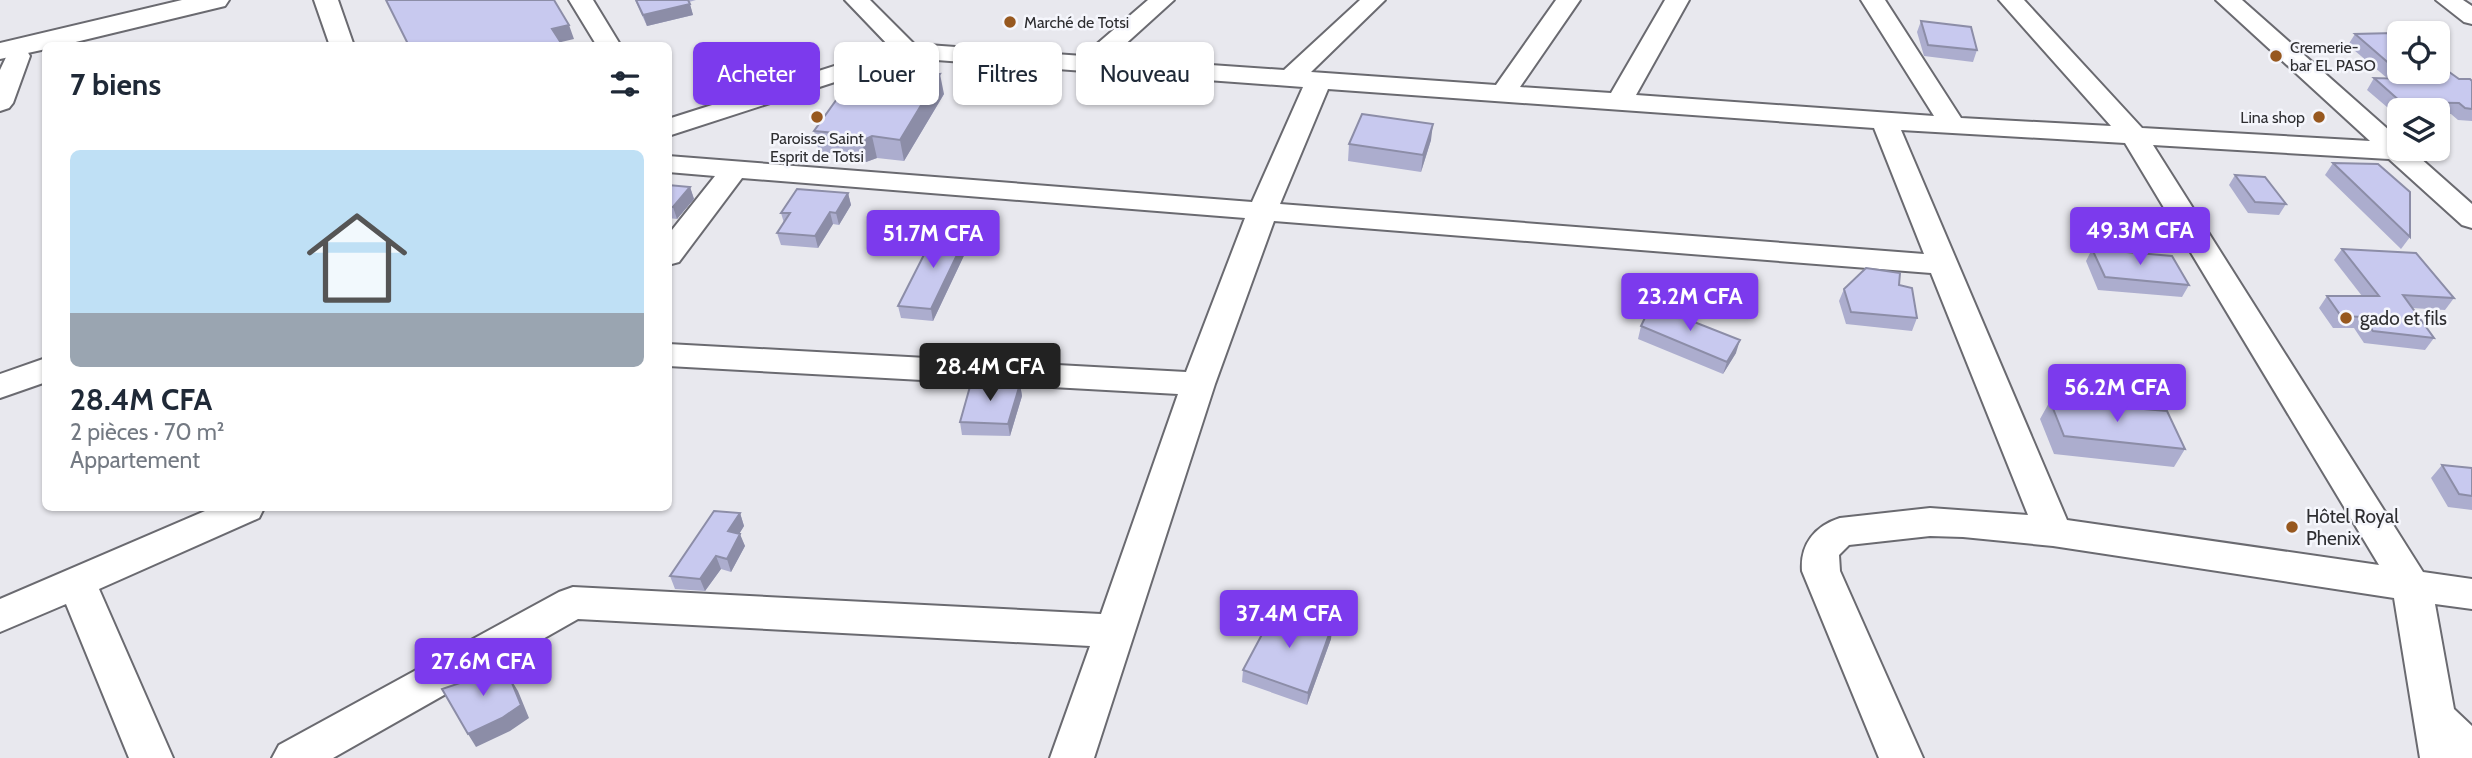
<!DOCTYPE html>
<html lang="fr">
<head>
<meta charset="utf-8">
<style>
  :root { --surface:#fff; --page:#f2f2f3; --text:#1f2937; --muted:#747a83; --line:#e0e1e3; --accent:#7c3aed }
  body { margin:0; font-family:Cabin,sans-serif; background:var(--page); color:var(--text); height:100vh; display:flex; flex-direction:column; font-size:26px; white-space:nowrap }
  * { box-sizing:border-box; margin:0 }
  p { font-size:23px; color:var(--muted) }
  .icon { flex:none; width:38px; height:38px; fill:none; stroke:currentColor; stroke-width:2; stroke-linecap:round; stroke-linejoin:round }
  .map { position:relative; flex:1; overflow:hidden }
  .drawer { position:absolute; left:42px; top:42px; width:630px; height:469px; display:flex; flex-direction:column; background:var(--surface); border-radius:10px; box-shadow:0 2px 5px #0004 }
  .drawer>* { flex:none }
  .hud { position:absolute; left:693px; top:42px; width:665px; height:63px; display:flex; gap:14px }
  .tools { position:absolute; left:2387px; top:21px; display:grid; gap:14px }
  .tools a { display:grid; place-items:center; width:63px; height:63px; border-radius:10px; background:var(--surface); box-shadow:0 2px 5px #0004; font-size:35px }
  .price { position:absolute; translate:-50% -60px; padding:0 16px; border-radius:7px; background:var(--accent); color:#fff; font-size:23px; line-height:46px; filter:drop-shadow(0 2px 4px #0008) }
  .price::after { content:''; position:absolute; left:50%; top:42px; width:21px; height:16px; margin-left:-10px; background:inherit; clip-path:polygon(0 0,100% 0,50% 100%) }
  .price.on { background:#222; color:#fff }
  ul { padding:0; list-style:none }
  li { display:grid; align-content:center; gap:14px; height:371px; padding:0 28px }
  li+li { border-top:2px solid var(--line) }
  li span { display:grid; place-items:center; height:217px; border-radius:10px; color:#555 }
  li>.icon { margin-inline-start:auto }
  span .icon { width:126px; height:126px; fill:#fffc; stroke-width:1 }
  li b { font-size:30px }
  h2 { display:flex; justify-content:space-between; align-items:center; height:84px; padding:0 28px; font-size:30px }
  .pill { padding:0 24px; border-radius:10px; background:var(--surface); box-shadow:0 2px 5px #0004; font-size:24px; line-height:63px }
  .pill.on { background:var(--accent); color:#fff }
  .map>svg:first-child { display:block }
  .lines { fill:none; stroke-linecap:round; stroke-linejoin:round }
  .minor-casing { stroke:#6a6a70; stroke-width:4 }
  .major-casing { stroke:#6a6a70; stroke-width:4 }
  .minor { fill:#fff; fill-rule:evenodd }
  .major { fill:#fff; fill-rule:evenodd }
  .wall { fill:#acadce }
  .shaded-wall { fill:#8c8da7 }
  .building { fill:#c8c9ef; stroke:#8c8da7; stroke-width:2 }
  .poi-dot { fill:#97581f; stroke:#f5f6fc; stroke-width:2.5 }
  .labels { text-anchor:middle; stroke-width:5; stroke-linejoin:round; paint-order:stroke }
  .far-poi-label { font-size:16px; fill:#2e2e31; stroke:#f5f6fc; text-anchor:start }
  .poi-label { font-size:19px; fill:#2e2e31; stroke:#f5f6fc; text-anchor:start }
</style>
</head>
<body>
<div class="map">
<svg width="2472" height="758" viewBox="0 0 2472 758">
  <rect width="100%" height="100%" fill="#e8e8ee"/>
  <g class="lines">
    <defs>
      <path id="minor" d="M314,0H338L354,46H330Z
        M569,0H593L621,46H597Z
        M845,0H870L914,44L1083,56L1148,0H1174L1110,58L1284,70L1360,0H1385L1311,72L1496,85L1556,0H1580L1520,87L1611,93L1665,0H1689L1636,95L1934,116L1861,0H1885L1961,118L2111,126L1999,0H2024L2142,128L2370,141L2216,0H2242L2399,139V149H2410L2472,204V228L2462,225L2389,159L2153,145L2423,572L2472,579V609L2435,604L2454,709L2472,726V758H2420L2394,598L2053,546L1963,537L1930,536L1849,545L1839,555L1840,571L1923,758H1879L1802,571C1800,544 1815,526 1840,518L1930,508L2028,515L1931,273L1274,221L1215,384L1094,758H1050L1090,646L578,619L333,758H272L279,745L559,592L573,587L1101,614L1178,394L668,366V344L1186,372L1245,218L742,178L679,262L668,265V235L715,176L668,172V156L1252,202L1303,87L909,58L668,136V119L891,48ZM1328,89L1874,128L1924,254L1280,204ZM1901,130L2125,143L2379,565L2067,520Z
        M2436,0H2463L2472,6V24L2464,22Z
        M18,49L27,51L30,56L13,103L9,108L0,111V70L9,51Z
        M46,358V382L0,398V374Z
        M212,508H264L259,518L99,589L173,758H129L66,604L0,632V599Z"/>
      <path id="major" d="M182,0H229L225,6L59,46H46V49L0,59V43Z"/>
    </defs>
    <!-- minor casing -->
    <use href="#minor" class="minor-casing"/>
    <!-- major casing -->
    <use href="#major" class="major-casing"/>
    <!-- minor -->
    <use href="#minor" class="minor"/>
    <!-- major -->
    <use href="#major" class="major"/>
  </g>
  <!-- wall -->
  <path class="wall" d="M635,0H696L689,2L693,15L647,26Z
    M1921,21L1977,50L1973,62L1924,56L1917,32Z
    M2355,34L2459,79L2472,81V121L2458,120L2451,114H2438V110H2399V113H2394L2367,90L2374,78H2387L2348,45Z
    M901,78L944,94L904,161L877,158L866,162L843,159L840,154L819,152L814,131Z
    M1431,140L1421,172L1348,161L1349,144Z
    M2333,163L2410,237L2401,249L2325,175Z
    M2235,175L2286,204L2279,215L2248,213L2229,185Z
    M668,185L690,187L694,199L677,219L668,218Z
    M848,193L851,205L839,225L833,224L818,248L781,245L777,233L784,223L781,213Z
    M968,232L969,245L933,321L901,318L898,306Z
    M2092,249L2189,285L2182,297L2098,290L2086,261Z
    M2342,249L2454,298L2445,310L2412,308L2434,338L2425,350L2364,343L2354,328H2333L2319,308L2327,296H2362L2334,260Z
    M1899,285L1917,318L1912,331L1846,324L1839,301L1844,289Z
    M1641,326L1736,353L1723,374L1638,339Z
    M1020,384L1022,396L1010,436L962,435L960,422Z
    M2050,401L2185,449L2174,467L2054,454L2040,419Z
    M2442,465L2472,468V510L2448,507L2431,478Z
    M740,513L744,526L739,534L745,546L731,572L721,569L705,591L675,589L670,576Z
    M1332,626L1331,639L1307,705L1242,682L1243,670Z"/>
  <!-- shaded-wall -->
  <path class="shaded-wall" d="M690,4L693,15L647,26L643,15Z
    M569,25L574,39L557,43L552,29Z
    M940,74L944,94L904,161L900,140Z
    M1433,124L1431,140L1421,172L1423,155Z
    M872,136L877,158L866,162L862,141Z
    M690,187L694,199L677,219L673,207Z
    M848,193L851,205L839,225L836,213Z
    M830,212L833,224L818,248L815,236Z
    M968,232L969,245L933,321L931,309Z
    M1740,340L1736,353L1723,374L1727,362Z
    M1020,384L1022,396L1010,436L1008,424Z
    M740,513L744,526L733,544L728,531Z
    M740,534L745,546L731,572L727,559Z
    M716,556L721,569L705,591L700,579Z
    M1332,626L1331,639L1307,705L1308,693Z
    M510,678L518,691L529,718L510,731L476,747L468,734Z"/>
  <!-- building -->
  <path class="building" d="M386,0H554L569,25L552,29L563,46H409Z
    M636,0H688L690,4L643,15Z
    M1921,21L1971,27L1977,50L1928,45Z
    M2395,33L2399,36V72L2355,34Z
    M2438,64L2459,79H2470L2472,81V109L2465,108L2459,103L2401,102L2374,78L2407,79L2399,72H2438Z
    M864,68L900,73L899,78L940,74L900,140L872,136L862,141L838,138L835,133L814,131L857,71Z
    M1362,114L1433,124L1423,155L1349,144Z
    M2333,163L2378,164L2410,192V237Z
    M2235,175L2265,177L2286,204L2255,202Z
    M668,185L690,187L673,207H668Z
    M797,189L848,193L836,213L830,212L815,236L777,233L790,213H781Z
    M936,231L968,232L931,309L898,306Z
    M2092,249L2172,256L2189,285L2105,277Z
    M2342,249L2416,253L2454,298L2403,295L2434,338L2373,331L2363,317L2341,316L2327,296H2379Z
    M1866,268L1900,273L1899,285L1912,288L1917,318L1851,312L1844,289Z
    M1651,305L1740,340L1727,362L1641,326Z
    M971,383L1020,384L1008,424L960,422Z
    M2050,401L2167,411L2185,449L2064,436Z
    M2442,465L2472,468V496L2459,494Z
    M714,511L740,513L728,531L740,534L727,559L716,556L700,579L670,576Z
    M1276,608L1332,626L1308,693L1243,670Z
    M491,657L510,678L521,705L502,718L468,734L442,689L478,677Z"/>
  <!-- markers -->
  <g class="poi-dot">
    <circle cx="1010" cy="22" r="7"/>
    <circle cx="2276" cy="56" r="7"/>
    <circle cx="817" cy="117" r="7"/>
    <circle cx="2319" cy="117" r="7"/>
    <circle cx="2346" cy="318" r="7"/>
    <circle cx="2292" cy="527" r="7"/>
  </g>
  <g class="labels">
    <!-- far-poi labels -->
    <g class="far-poi-label">
      <text x="1024" y="28">Marché de Totsi</text>
      <text x="2290" y="53">Cremerie-<tspan x="2290" dy="18">bar EL PASO</tspan></text>
      <text x="2305" y="123" text-anchor="end">Lina shop</text>
      <text x="817" y="144" text-anchor="middle">Paroisse Saint<tspan x="817" dy="18">Esprit de Totsi</tspan></text>
    </g>
    <!-- poi labels -->
    <g class="poi-label">
      <text x="2360" y="325">gado et fils</text>
      <text x="2306" y="523">Hôtel Royal<tspan x="2306" dy="22">Phenix</tspan></text>
    </g>
  </g>
</svg>
<div class="tools">
<a><svg class="icon" aria-label="locate" viewBox="0 0 24 24"><circle cx="12" cy="12" r="6"/><path d="M12 2v4M12 18v4M2 12h4M18 12h4"/></svg></a>
<a><svg class="icon" aria-label="layers" viewBox="0 0 24 24"><path d="M12 4l9 5-9 5-9-5zM3 14l9 5 9-5"/></svg></a>
</div>
<b class="price" style="left:2140px;top:267px">49.3M CFA</b>
<b class="price" style="left:933px;top:270px">51.7M CFA</b>
<b class="price" style="left:1690px;top:333px">23.2M CFA</b>
<b class="price on" style="left:990px;top:403px">28.4M CFA</b>
<b class="price" style="left:2117px;top:424px">56.2M CFA</b>
<b class="price" style="left:1289px;top:650px">37.4M CFA</b>
<b class="price" style="left:483px;top:698px">27.6M CFA</b>
<div class="hud">
<a class="pill on">Acheter</a>
<a class="pill">Louer</a>
<a class="pill">Filtres</a>
<a class="pill">Nouveau</a>
</div>
<section class="drawer">
<h2>7 biens<svg class="icon" aria-label="filters" viewBox="0 0 24 24"><path d="M4 7h16M4 17h16"/><circle cx="9" cy="7" r="2"/><circle cx="15" cy="17" r="2"/></svg></h2>
<ul>
<li><span style="background:linear-gradient(#bfe0f5 75%,#9aa5b1 0)"><svg class="icon" aria-label="home" viewBox="0 0 24 24"><path d="M3 11l9-7 9 7M6 9v11h12V9"/></svg></span><div><b>28.4M CFA</b><p>2 pièces · 70 m²</p><p>Appartement</p></div></li>
</ul>
</section>
</div>
</body>
</html>
